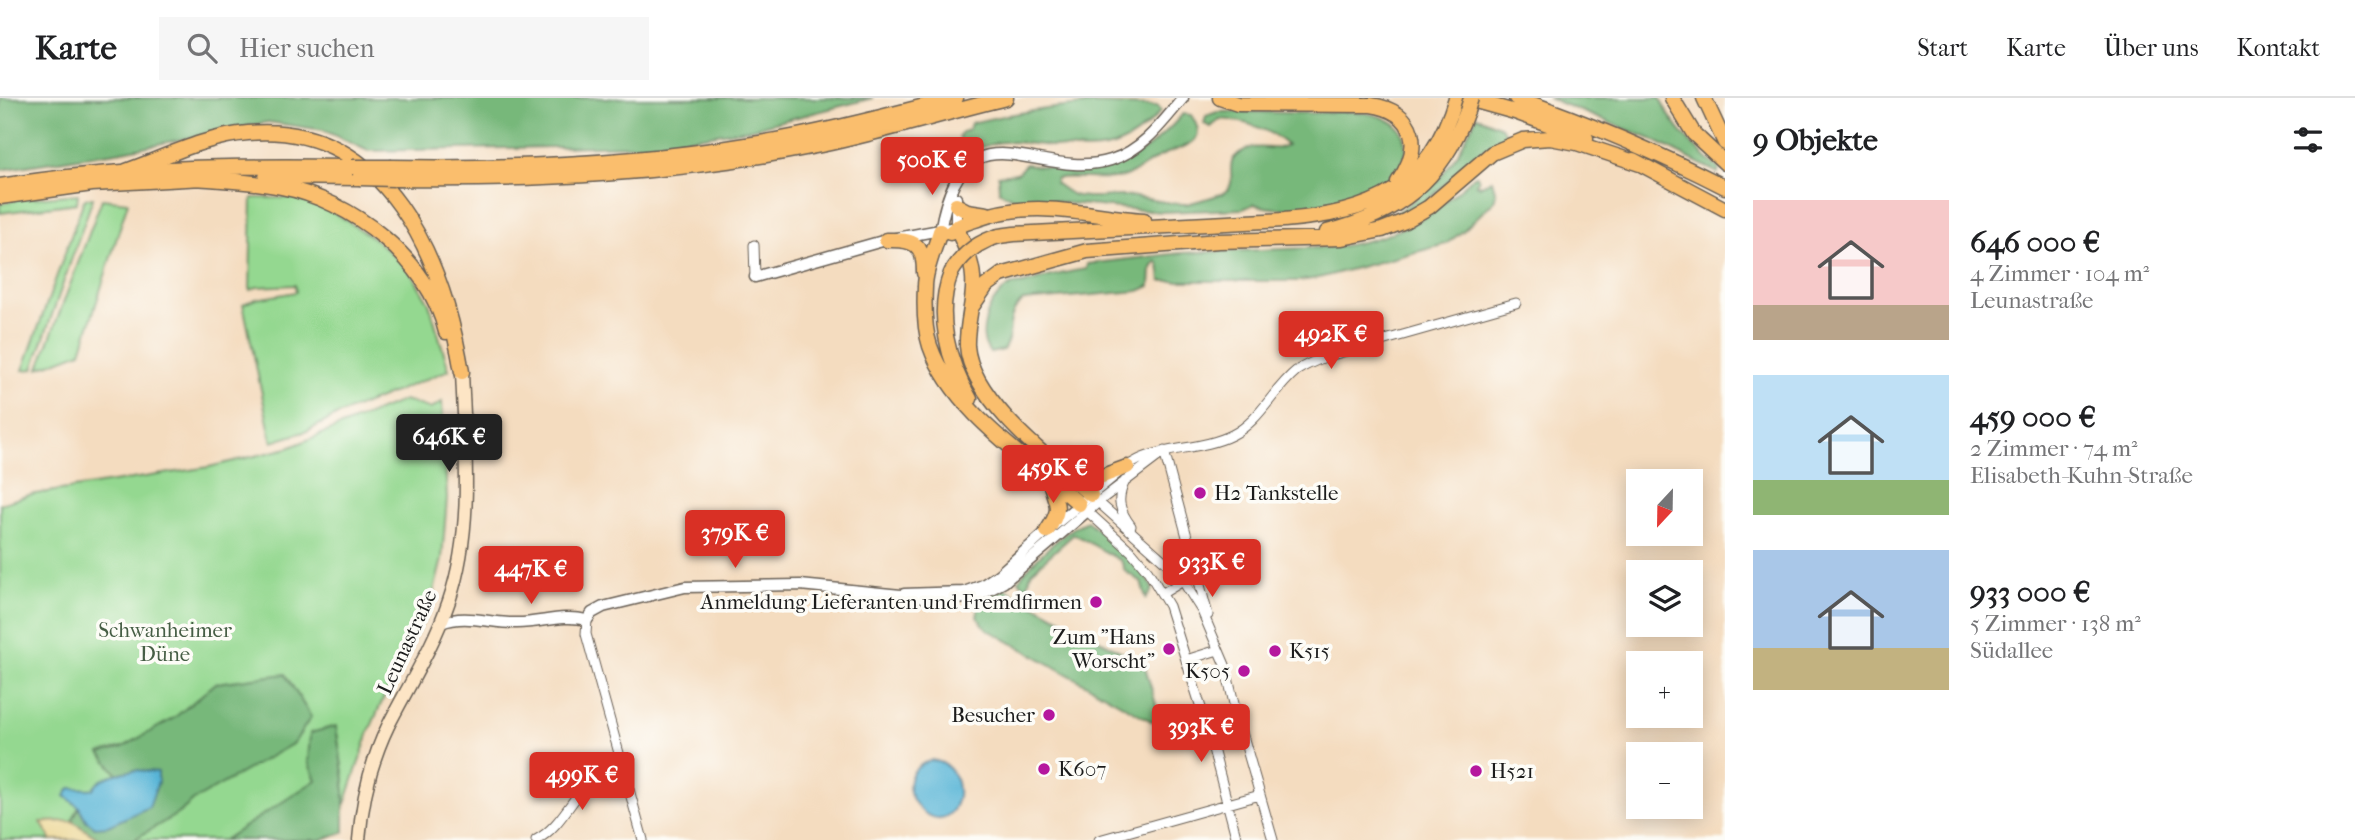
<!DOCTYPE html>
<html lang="de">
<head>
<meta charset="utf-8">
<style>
  :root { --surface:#fff; --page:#f6f6f6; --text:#202124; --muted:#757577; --line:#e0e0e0; --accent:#d93025 }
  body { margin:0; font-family:"IM FELL French Canon",serif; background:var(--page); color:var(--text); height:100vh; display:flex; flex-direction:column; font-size:26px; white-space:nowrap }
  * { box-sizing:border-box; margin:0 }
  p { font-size:23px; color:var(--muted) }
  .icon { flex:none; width:38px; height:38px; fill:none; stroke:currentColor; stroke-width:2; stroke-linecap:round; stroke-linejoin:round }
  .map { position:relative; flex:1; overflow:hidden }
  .sheet { display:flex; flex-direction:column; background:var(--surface); width:630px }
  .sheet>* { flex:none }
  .needle { width:46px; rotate:202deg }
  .tools { position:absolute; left:1626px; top:371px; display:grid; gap:14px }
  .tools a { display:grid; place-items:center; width:77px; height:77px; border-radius:0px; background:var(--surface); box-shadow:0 4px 18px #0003; font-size:35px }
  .price { position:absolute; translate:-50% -60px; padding:0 16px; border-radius:7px; background:var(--accent); color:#fff; font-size:23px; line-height:46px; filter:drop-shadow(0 2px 4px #0008) }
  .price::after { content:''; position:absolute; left:50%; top:42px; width:21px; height:16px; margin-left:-10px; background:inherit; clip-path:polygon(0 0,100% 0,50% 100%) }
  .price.on { background:#222; color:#fff }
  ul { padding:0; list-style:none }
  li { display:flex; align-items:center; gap:21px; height:175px; padding:0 28px }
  li span { display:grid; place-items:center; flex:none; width:196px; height:140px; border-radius:0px; color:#555 }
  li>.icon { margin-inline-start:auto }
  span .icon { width:84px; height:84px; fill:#fffc; stroke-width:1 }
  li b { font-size:30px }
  h2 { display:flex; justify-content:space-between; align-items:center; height:84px; padding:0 28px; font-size:30px }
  header { display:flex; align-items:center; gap:42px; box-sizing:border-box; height:98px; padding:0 35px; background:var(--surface); border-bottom:2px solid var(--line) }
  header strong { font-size:33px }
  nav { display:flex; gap:38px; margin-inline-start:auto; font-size:24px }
  .search { width:490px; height:63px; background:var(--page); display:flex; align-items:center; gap:18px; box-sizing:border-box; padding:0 24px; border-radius:0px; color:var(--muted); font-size:26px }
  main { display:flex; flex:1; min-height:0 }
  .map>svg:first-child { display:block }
  .green { fill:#94d890; stroke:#587a56; stroke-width:2 }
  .forest { fill:#77b87a; stroke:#4a6a4b; stroke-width:2 }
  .sand { fill:#eeda9e; stroke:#857b5d; stroke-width:2 }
  .water { fill:#59b5d7; stroke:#3a687a; stroke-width:2 }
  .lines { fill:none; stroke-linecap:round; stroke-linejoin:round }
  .minor-casing { stroke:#685f55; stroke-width:11 }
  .tertiary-casing { stroke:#685f55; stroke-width:13 }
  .secondary-casing { stroke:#685f55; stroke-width:15 }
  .trunk-casing { stroke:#685f55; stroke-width:17 }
  .minor { stroke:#fff; stroke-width:9 }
  .tertiary { stroke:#fff; stroke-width:10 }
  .secondary { stroke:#fde5c5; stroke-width:12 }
  .trunk { stroke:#fabe6d; stroke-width:14 }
  .trunk-bridge-casing { stroke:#685f55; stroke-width:17; stroke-linecap:butt }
  .trunk-bridge { stroke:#fabe6d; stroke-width:14 }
  .poi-dot { fill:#b5179e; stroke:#fdfcf7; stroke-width:2.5 }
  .labels { text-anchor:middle; stroke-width:7; stroke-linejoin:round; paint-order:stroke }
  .poi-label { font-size:21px; fill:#1c1c1c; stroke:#fdfcf7; text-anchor:start }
  .park-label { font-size:21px; fill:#465e45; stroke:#fdfcf7 }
  .street-label { font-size:21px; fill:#1c1c1c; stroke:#fdfcf7 }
</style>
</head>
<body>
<header>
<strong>Karte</strong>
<div class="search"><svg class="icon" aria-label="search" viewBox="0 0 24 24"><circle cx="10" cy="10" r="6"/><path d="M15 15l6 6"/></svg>Hier suchen</div>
<nav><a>Start</a><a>Karte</a><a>Über uns</a><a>Kontakt</a></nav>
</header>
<main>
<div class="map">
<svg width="1725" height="742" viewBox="0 0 1725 742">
  <rect width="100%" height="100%" fill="#fdfcf7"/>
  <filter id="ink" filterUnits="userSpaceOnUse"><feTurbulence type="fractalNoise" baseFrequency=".0143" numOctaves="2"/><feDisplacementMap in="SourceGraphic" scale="14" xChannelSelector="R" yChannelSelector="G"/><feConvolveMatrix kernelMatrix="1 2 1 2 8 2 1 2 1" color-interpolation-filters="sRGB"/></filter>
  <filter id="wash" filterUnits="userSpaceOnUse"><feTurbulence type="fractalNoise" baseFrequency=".00686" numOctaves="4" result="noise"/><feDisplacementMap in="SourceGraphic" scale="28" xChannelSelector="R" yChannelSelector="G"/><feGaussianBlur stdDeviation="1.57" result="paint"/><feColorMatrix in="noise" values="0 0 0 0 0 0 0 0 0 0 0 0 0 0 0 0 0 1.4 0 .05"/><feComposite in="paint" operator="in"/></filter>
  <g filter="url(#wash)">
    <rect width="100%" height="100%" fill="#f4dcbf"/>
    <!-- green -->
    <path class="green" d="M78,96L77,105L0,115V106L20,101Z
      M88,100H93L33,271L23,272L84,102Z
      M252,100H302L335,115L376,142L408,170L429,205L449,272L338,317L307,333L272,344L243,206L256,201L296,194L295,187L257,189L250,192Z
      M102,101L128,104L81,254L39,270Z
      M404,302L431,311L442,304L447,400L442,461L429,513L398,567L370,631L344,709V682L336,629L310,636L321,707L322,742H0V406L29,397L209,369L288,350Z"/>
    <!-- forest -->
    <path class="forest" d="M0,0H873L750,31L646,47L368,53L323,32L268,24L123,53L0,72Z
      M1548,0H1660C1673,29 1695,51 1719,71L1718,75L1653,42Z
      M1095,6L1158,8L1161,13C1109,74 1072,45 1006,44C992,44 982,50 969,53L959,39L961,35L969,31L971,25C1012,15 1053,9 1095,6Z
      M1217,14C1244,13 1270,15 1297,15C1323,16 1353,10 1378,18C1392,22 1404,30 1406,46C1412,100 1290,121 1254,106L1243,111L1162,114L1066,105L1043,101L1018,103L999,93L998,77L1017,75L1026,66C1101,79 1131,74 1183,16L1191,17C1213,49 1177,48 1157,60C1146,66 1135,76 1123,79C1101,83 1079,78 1057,80L1055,85C1061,89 1067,94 1073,97C1092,102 1109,97 1127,98C1145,99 1171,107 1187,106C1190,105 1221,97 1223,95C1243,83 1217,65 1245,52C1259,45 1275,55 1287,47C1269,31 1245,23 1220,21L1211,29L1204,26L1206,18Z
      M1477,18L1501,29L1506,36C1499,44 1487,48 1479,55C1446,83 1421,117 1375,127L1406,108L1436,85L1457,57Z
      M1476,77L1479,82L1476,86L1479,88L1492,82L1496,96L1494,103L1463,133L1446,146L1319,180L1299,183H1161L1159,166L1156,163L1151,172L1150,188L1139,193L1023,203C1002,221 1016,234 1003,252L990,255C983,245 982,237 985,224C988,210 997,195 1010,188C1015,186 1021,187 1027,185C1046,179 1065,174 1086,171L1087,166L1181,155L1336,149C1401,139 1429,120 1476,77Z
      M1087,423C1100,433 1152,477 1152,491C1151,495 1148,498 1146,500L1141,484L1125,473L1121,463L1074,436L1031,474L1028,488L1025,489L1019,482C1030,464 1067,431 1087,423Z
      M1005,491L1144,566L1161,623L1153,624L987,531L977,519L980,502Z
      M285,576L311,619L294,645L194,702L179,715L133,742H100L72,723L79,709L86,722L149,709L158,684L136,672L117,676L100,655L123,649L174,620L216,585Z
      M336,628L344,682V734L320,742H224L316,682L308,664L310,635Z"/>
    <!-- sand -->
    <path class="sand" d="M72,723L100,742H51L41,724Z"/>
    <!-- water -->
    <path class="water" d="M931,662C947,663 957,676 958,691C959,700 957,704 953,712C932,742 880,680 931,662Z
      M136,672L158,674V684L149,709L108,728L95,729L86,722L79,709L65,698L70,690L93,691C101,677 120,675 136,672Z"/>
  </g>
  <g filter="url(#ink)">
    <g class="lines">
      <defs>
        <path id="minor" d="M754,147L755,179
          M1164,353L1208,517
          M1160,357L1098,404L1171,469L1183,483L1202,513L1225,567L1235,610L1273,742
          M1125,383C1116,401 1119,412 1131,428
          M1091,397C1109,384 1126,365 1148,358C1175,349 1206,350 1232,337C1260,323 1272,293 1296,273C1305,267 1315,263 1325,259L1516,205
          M1087,413L1132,454L1148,473L1169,508L1208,632L1237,742
          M1163,495L1183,483
          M587,522L586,536L643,742
          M1186,562L1218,552
          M536,742C568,726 580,675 619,662
          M1099,742L1260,697"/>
        <path id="tertiary" d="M940,133C963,0 1037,85 1111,62C1143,52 1163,24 1183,0
          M755,179L886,142L956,129V100
          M441,525C466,515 491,526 517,525C542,525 562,516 587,522L592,515L603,509L685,489L800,487L951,502L978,498L1004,484L1098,404L1091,397L1047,433L998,477L983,487L964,494L904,496"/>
        <path id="secondary" d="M359,742C362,703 371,663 388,628C409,587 434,547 449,503C474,430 465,350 462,274"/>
        <path id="trunk" d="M1220,0L1238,6L1371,7C1418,14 1422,50 1398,84
          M1465,0L1515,14L1586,40
          M1516,0C1588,25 1657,54 1725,89
          M1672,0L1694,36L1725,65
          M1704,0L1725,45
          M1633,62L1725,111
          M392,69C513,71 634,66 753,46C822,35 889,17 956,0
          M126,73C165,59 207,38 248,35C387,23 443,161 462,274
          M266,79L359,80
          M195,80C224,82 252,83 281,89C351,102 429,161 446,234
          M394,81C537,83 680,76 821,47C883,34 944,15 1006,0
          M0,88C117,69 234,67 352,69
          M0,99L92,86L204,80
          M956,107L967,113L987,116
          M956,129C963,144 972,162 973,179C975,202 966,225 967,248C971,302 1052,363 1091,397
          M940,133C935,151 925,171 925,189C924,208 924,230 930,248C953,314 1029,361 1079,406
          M1327,134C1398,116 1442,83 1467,13
          M950,135C958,127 968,124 978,121C1037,100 1085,118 1144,122
          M999,138L1014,136L1284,122C1373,115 1429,91 1456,0
          M886,142C915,141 924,146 924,175
          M951,175C935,216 948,264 970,301
          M971,210L986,188L1001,177L1087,153L1219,143L1342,140L1382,132L1405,123L1429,109L1492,55L1523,42L1550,40L1577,45L1640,66
          M1068,375L1097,380L1127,369
          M1047,433C1065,406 1054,407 1050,382"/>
      </defs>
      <!-- minor casing -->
      <use href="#minor" class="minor-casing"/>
      <!-- tertiary casing -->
      <use href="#tertiary" class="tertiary-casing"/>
      <!-- secondary casing -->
      <use href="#secondary" class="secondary-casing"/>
      <!-- trunk casing -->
      <use href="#trunk" class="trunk-casing"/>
      <!-- minor -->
      <use href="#minor" class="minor"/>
      <!-- tertiary -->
      <use href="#tertiary" class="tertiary"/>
      <!-- secondary -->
      <use href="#secondary" class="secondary"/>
      <!-- trunk -->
      <use href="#trunk" class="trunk"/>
      <defs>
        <path id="trunk-bridge" d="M1467,13L1471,0
          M352,69H392
          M359,80L394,81
          M951,175C962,156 977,144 999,138"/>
      </defs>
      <!-- trunk-bridge casing -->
      <use href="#trunk-bridge" class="trunk-bridge-casing"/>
      <!-- trunk-bridge -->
      <use href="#trunk-bridge" class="trunk-bridge"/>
    </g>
  </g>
  <!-- markers -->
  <g class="poi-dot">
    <circle cx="1200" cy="395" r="7"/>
    <circle cx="1096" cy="504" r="7"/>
    <circle cx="1169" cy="551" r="7"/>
    <circle cx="1275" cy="553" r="7"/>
    <circle cx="1244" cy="573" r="7"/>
    <circle cx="1049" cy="617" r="7"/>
    <circle cx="1044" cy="671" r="7"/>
    <circle cx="1476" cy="673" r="7"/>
  </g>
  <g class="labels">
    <!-- poi labels -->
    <g class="poi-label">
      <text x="1214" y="402">H2 Tankstelle</text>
      <text x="1082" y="511" text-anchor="end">Anmeldung Lieferanten und Fremdfirmen</text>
      <text x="1155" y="546" text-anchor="end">Zum "Hans<tspan x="1155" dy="24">Worscht"</tspan></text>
      <text x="1289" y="560">K515</text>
      <text x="1230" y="580" text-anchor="end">K505</text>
      <text x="1035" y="624" text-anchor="end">Besucher</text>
      <text x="1058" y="678">K607</text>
      <text x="1490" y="680">H521</text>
    </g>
    <!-- park labels -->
    <g class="park-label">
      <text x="165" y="539">Schwanheimer<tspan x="165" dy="24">Düne</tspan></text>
    </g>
    <!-- street labels -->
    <g class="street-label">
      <text transform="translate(407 544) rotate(-65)" y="7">Leunastraße</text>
    </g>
  </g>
</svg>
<div class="tools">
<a><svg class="needle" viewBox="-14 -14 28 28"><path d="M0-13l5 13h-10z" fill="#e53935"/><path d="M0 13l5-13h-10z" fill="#757577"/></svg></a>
<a><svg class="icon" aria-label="layers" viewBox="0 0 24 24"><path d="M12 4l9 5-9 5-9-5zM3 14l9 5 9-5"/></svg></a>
<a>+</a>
<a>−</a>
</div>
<b class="price" style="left:932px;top:99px">500K €</b>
<b class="price" style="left:1331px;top:273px">492K €</b>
<b class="price on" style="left:449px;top:376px">646K €</b>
<b class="price" style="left:1053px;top:407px">459K €</b>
<b class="price" style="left:735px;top:472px">379K €</b>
<b class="price" style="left:1212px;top:501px">933K €</b>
<b class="price" style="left:531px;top:508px">447K €</b>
<b class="price" style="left:1201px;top:666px">393K €</b>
<b class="price" style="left:582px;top:714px">499K €</b>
</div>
<section class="sheet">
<h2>9 Objekte<svg class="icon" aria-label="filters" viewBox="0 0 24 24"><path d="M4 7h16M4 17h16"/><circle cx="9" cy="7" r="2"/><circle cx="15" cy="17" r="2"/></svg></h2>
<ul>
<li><span style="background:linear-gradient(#f6c9c9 75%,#b9a48a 0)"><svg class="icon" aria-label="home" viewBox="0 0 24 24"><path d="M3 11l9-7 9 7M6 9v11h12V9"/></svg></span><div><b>646 000 €</b><p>4 Zimmer · 104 m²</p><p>Leunastraße</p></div></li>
<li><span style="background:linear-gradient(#bfe0f5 75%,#8fb573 0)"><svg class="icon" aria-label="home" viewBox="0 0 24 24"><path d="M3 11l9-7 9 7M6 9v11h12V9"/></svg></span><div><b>459 000 €</b><p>2 Zimmer · 74 m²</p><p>Elisabeth-Kuhn-Straße</p></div></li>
<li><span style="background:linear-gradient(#a9c7e8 70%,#c2b280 0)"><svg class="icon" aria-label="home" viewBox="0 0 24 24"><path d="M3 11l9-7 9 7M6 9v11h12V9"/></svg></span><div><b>933 000 €</b><p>5 Zimmer · 138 m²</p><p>Südallee</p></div></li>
</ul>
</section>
</main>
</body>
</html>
